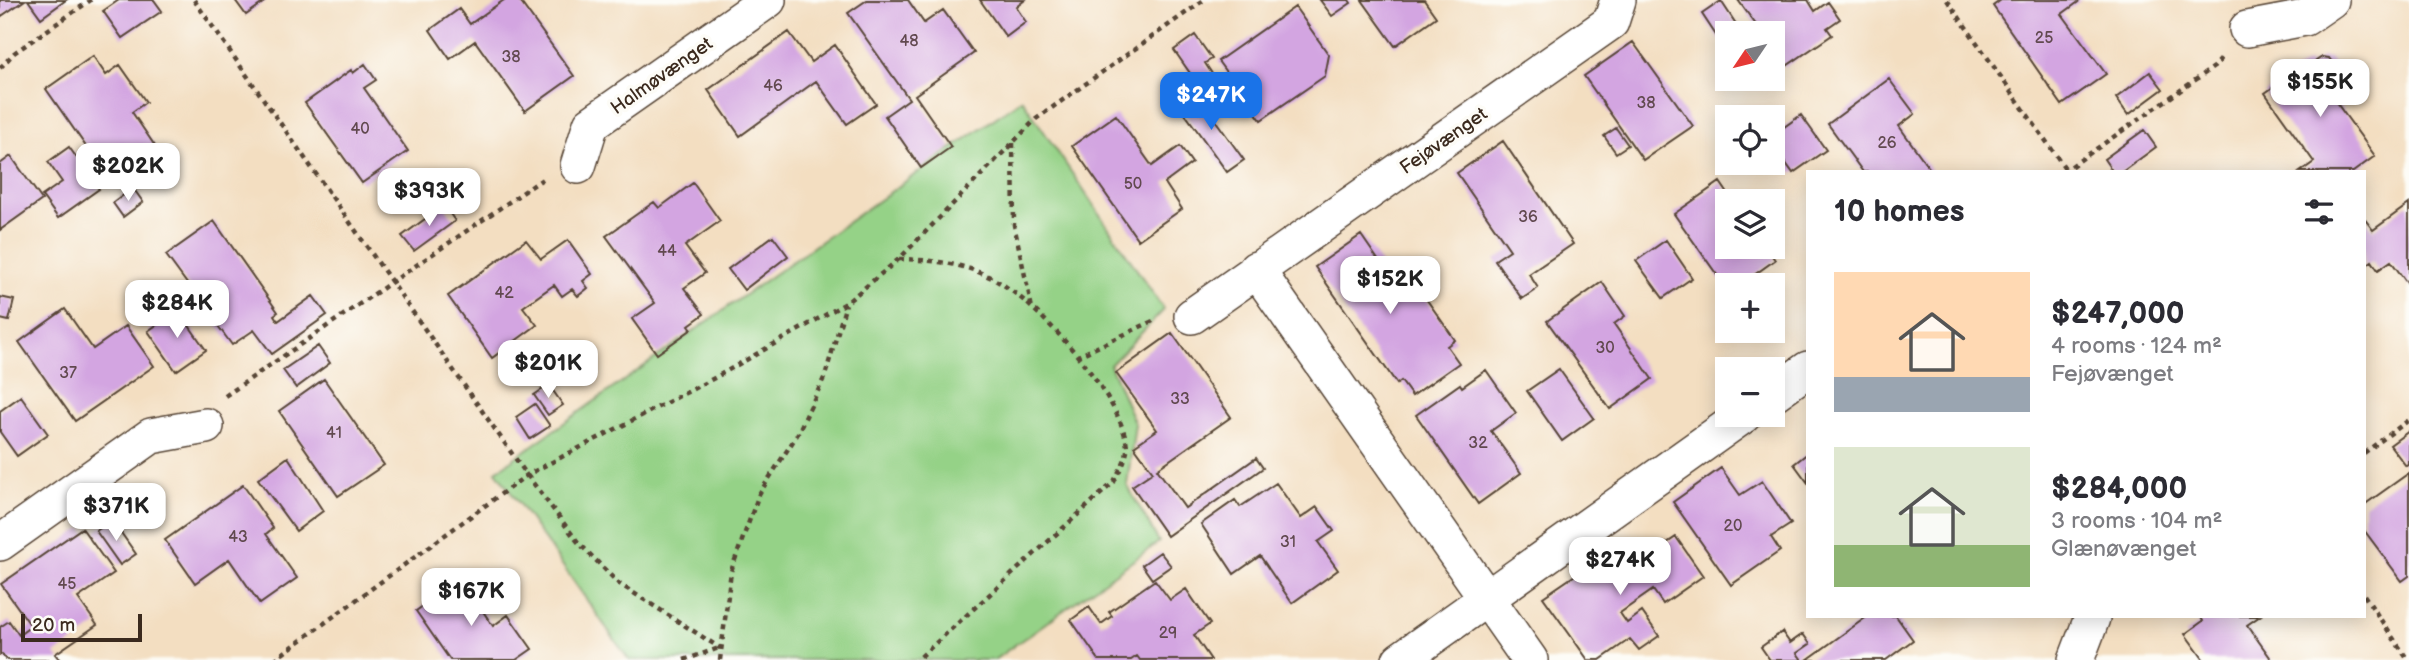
<!DOCTYPE html>
<html lang="en">
<head>
<meta charset="utf-8">
<style>
  :root { --surface:#fff; --page:#f7f7f7; --text:#2b2b33; --muted:#7c7c81; --accent:#1a73e8 }
  body { margin:0; font-family:"Balsamiq Sans",sans-serif; background:var(--page); color:var(--text); height:100vh; display:flex; flex-direction:column; font-size:26px; white-space:nowrap }
  * { box-sizing:border-box; margin:0 }
  p { font-size:23px; color:var(--muted) }
  .icon { flex:none; width:38px; height:38px; fill:none; stroke:currentColor; stroke-width:2; stroke-linecap:round; stroke-linejoin:round }
  .map { position:relative; flex:1; overflow:hidden }
  .panel { position:absolute; left:1806px; top:170px; width:560px; height:448px; display:flex; flex-direction:column; background:var(--surface); border-radius:0px; box-shadow:0 4px 18px #0003 }
  .panel>* { flex:none }
  .needle { width:46px; rotate:235deg }
  .fabs { position:absolute; left:1715px; top:21px; display:grid; gap:14px }
  .fabs a { display:grid; place-items:center; width:70px; height:70px; border-radius:0px; background:var(--surface); box-shadow:0 4px 18px #0003; font-size:35px }
  .scale { position:absolute; left:21px; bottom:18px; width:121px; box-sizing:border-box; padding-left:7px; border:4px solid #3b2a1e; border-top:0; font-size:19px; line-height:24px; white-space:nowrap; color:#3b2a1e; -webkit-text-stroke:5px #fdfcf7; paint-order:stroke }
  .price { position:absolute; translate:-50% -60px; padding:0 16px; border-radius:14px; background:#fff; color:#222; font-size:23px; line-height:46px; filter:drop-shadow(0 2px 4px #0008) }
  .price::after { content:''; position:absolute; left:50%; top:42px; width:21px; height:16px; margin-left:-10px; background:inherit; clip-path:polygon(0 0,100% 0,50% 100%) }
  .price.active { background:var(--accent); color:#fff }
  ul { padding:0; list-style:none }
  li { display:flex; align-items:center; gap:21px; height:175px; padding:0 28px }
  li span { display:grid; place-items:center; flex:none; width:196px; height:140px; border-radius:0px; color:#555 }
  li>.icon { margin-inline-start:auto }
  span .icon { width:84px; height:84px; fill:#fffc; stroke-width:1 }
  li b { font-size:30px }
  h2 { display:flex; justify-content:space-between; align-items:center; height:84px; padding:0 28px; font-size:30px }
  .map>svg:first-child { display:block }
  .green { fill:#95d287; stroke:#687e52; stroke-width:2 }
  .building { fill:#d3a5e1 }
  .lines { fill:none; stroke-linecap:round; stroke-linejoin:round }
  .minor-casing { stroke:#574536; stroke-width:38 }
  .path { stroke:#574536; stroke-width:4.5; stroke-dasharray:5 5; stroke-linecap:butt }
  .minor { stroke:#fff; stroke-width:35 }
  .labels { text-anchor:middle; stroke-width:7; stroke-linejoin:round; paint-order:stroke }
  .number-label { font-size:16px; fill:#61494f }
  .street-label { font-size:19px; fill:#3b2a1e; stroke:#fdfcf7 }
</style>
</head>
<body>
<div class="map">
<svg width="2409" height="660" viewBox="0 0 2409 660">
  <rect width="100%" height="100%" fill="#fdfcf7"/>
  <filter id="ink" filterUnits="userSpaceOnUse"><feTurbulence type="fractalNoise" baseFrequency=".0143" numOctaves="2"/><feDisplacementMap in="SourceGraphic" scale="14" xChannelSelector="R" yChannelSelector="G"/><feConvolveMatrix kernelMatrix="1 2 1 2 8 2 1 2 1" color-interpolation-filters="sRGB"/></filter>
  <filter id="wash" filterUnits="userSpaceOnUse"><feTurbulence type="fractalNoise" baseFrequency=".00686" numOctaves="4" result="noise"/><feDisplacementMap in="SourceGraphic" scale="28" xChannelSelector="R" yChannelSelector="G"/><feGaussianBlur stdDeviation="1.57" result="paint"/><feColorMatrix in="noise" values="0 0 0 0 0 0 0 0 0 0 0 0 0 0 0 0 0 1.4 0 .05"/><feComposite in="paint" operator="in"/></filter>
  <g filter="url(#wash)">
    <rect width="100%" height="100%" fill="#f3dec1"/>
    <!-- green -->
    <path class="green" d="M1022,99L1164,310L1110,365L1135,424L1127,485L1159,542L994,660H629L496,471Z"/>
    <g id="blocks">
      <!-- building -->
      <path class="building" d="M0,0H25L0,17Z
        M28,0H66L41,18Z
        M119,0H154L162,11L122,38L103,11Z
        M235,0H267L246,15Z
        M504,0H519L574,76L525,111L475,41L450,59L430,30L459,9L470,24Z
        M867,0H908L924,23L943,10L974,53L915,95L951,147L921,168L885,116L909,99L848,13Z
        M980,0H1025L1016,7L1026,22L1006,37Z
        M1320,0H1349L1351,3L1332,16Z
        M1362,0H1424L1436,17L1395,46Z
        M1738,0H1808L1815,11L1828,2L1840,19L1827,28L1832,35L1785,67L1773,49V33H1762Z
        M2001,0H2081L2062,14L2106,74L2062,105L1993,6Z
        M1721,1L1742,33H1727V52L1702,14Z
        M1295,7L1329,55L1325,76L1261,120L1218,61Z
        M789,32L811,62L835,45L876,104L847,124L816,81L740,136L708,90Z
        M1195,35L1212,59L1205,63L1222,89L1208,99L1174,50Z
        M1633,42L1693,126L1643,160L1584,76Z
        M93,56L106,75L120,65L146,102L132,112L157,149L110,181L46,89Z
        M2322,57L2329,58L2342,76L2341,83L2328,91L2375,156L2353,172H2300L2314,162L2265,93L2308,62L2310,65Z
        M365,64L376,80L364,88L408,151L362,183L305,103L351,70L353,73Z
        M2150,72L2163,89L2128,115L2116,98Z
        M1889,79L1915,114L1899,126L1932,172H1863L1828,124Z
        M1195,92L1244,160L1227,172L1178,104Z
        M1116,115L1152,166L1180,146L1192,163L1165,183L1182,209L1138,240L1072,146Z
        M1801,115L1826,150L1793,173L1785,162L1776,169L1771,163L1774,148L1773,135Z
        M1616,128L1628,145L1616,153L1604,136Z
        M2144,130L2156,147L2122,172H2113L2104,159Z
        M1503,141L1573,244L1529,274L1538,288L1522,299L1495,260L1510,250L1457,173Z
        M69,147L99,189L58,218L42,196L62,182L48,162Z
        M11,156L42,200L0,230V164Z
        M1720,182L1733,201H1727V247H1766L1775,260L1740,285H1727V289L1674,214Z
        M693,183L720,221L685,246L705,273L684,288L704,314L689,325L692,329L657,354L632,319L655,303L606,236L654,202L659,208Z
        M133,188L143,202L123,217L113,203Z
        M2409,204V286L2391,261L2378,270L2372,261L2364,267V218L2373,230Z
        M444,205L455,221L414,251L402,236Z
        M214,221L278,312L274,315L278,321L313,296L327,315L272,354L254,330L232,345L166,255Z
        M1361,235L1396,286L1410,276L1455,340L1447,346L1459,363L1412,396L1401,381L1397,384L1315,267Z
        M773,236L788,256L744,290L728,269Z
        M526,240L541,259L568,240L592,274L583,281L588,288L578,296L572,289L562,296L554,285L523,307L537,325L492,358L448,296Z
        M1666,240L1692,278L1663,298L1636,261Z
        M1602,282L1625,316L1614,324L1652,379L1610,409L1547,321Z
        M0,297L14,300L9,321L0,319Z
        M65,309L93,349L126,326L154,366L75,421L19,342Z
        M178,310L206,350L176,371L148,331Z
        M1172,333L1231,417L1157,469L1185,508L1256,458L1263,468L1167,536L1132,486L1153,472L1134,446L1157,430L1116,373Z
        M318,346L330,363L296,388L283,370Z
        M1559,369L1594,418L1562,441L1527,391Z
        M1486,370L1516,413L1491,431L1521,473L1478,504L1416,415L1460,384L1462,387Z
        M324,379L384,465L338,496L279,411Z
        M549,385L563,405L548,415L534,395Z
        M21,396L48,434L17,456L0,432V411Z
        M535,404L550,426L530,439L516,417Z
        M2409,431V465L2406,466L2390,445Z
        M1808,453V483L1794,464Z
        M288,457L323,511L296,531L258,479Z
        M1721,468L1740,495L1762,481L1791,524L1771,537L1780,551L1731,585L1673,502Z
        M2409,473V576L2402,581L2364,530V505Z
        M1276,483L1301,518L1317,507L1334,531L1318,542L1338,570L1292,603L1260,556L1234,574L1201,524L1235,500L1240,507Z
        M243,485L273,528L266,534L297,578L260,604L229,559L195,583L165,540Z
        M112,520L136,554L120,565L96,531Z
        M82,528L114,573L78,598L97,625L55,654L60,660H7L2,654L0,655V627L9,621L19,635L31,626L1,584Z
        M1676,537L1703,576L1663,604L1653,590L1620,613L1627,623L1642,612L1659,636L1639,650L1630,639L1600,660H1588L1543,597L1587,567L1589,571L1626,545L1639,562Z
        M1160,552L1171,566L1152,579L1142,565Z
        M461,579L493,626L508,615L532,649L516,660H450L416,611Z
        M1155,580L1170,600L1186,589L1210,624L1194,635L1211,660H1140L1137,656L1131,660H1099L1071,620L1089,607L1101,624L1112,616L1109,612Z
        M1868,616H1896L1913,640L1886,660H1807Z
        M2200,616H2260L2247,625L2272,660H2204L2185,634L2203,621Z
        M1782,632L1790,643L1803,634L1810,644L1797,653L1802,660H1770L1761,647Z"/>
    </g>
  </g>
  <g filter="url(#ink)">
    <use href="#blocks" fill-opacity="0" stroke="#574536" stroke-width="2"/>
    <g class="lines">
      <defs>
        <path id="minor" d="M2247,29L2305,18L2331,0
          M578,166L591,124L768,0
          M1256,269L1530,660
          M1192,316L1611,22L1618,0
          M1773,394L1808,369
          M0,543L151,436L206,426
          M1400,660L1744,415
          M2076,660L2092,618"/>
      </defs>
      <!-- minor casing -->
      <use href="#minor" class="minor-casing"/>
      <!-- path -->
      <path class="path" d="M194,0L527,475L578,542L618,583L720,648
        M1947,0L2067,171
        M0,68L14,53L91,0
        M1013,143L1014,225L1032,308
        M2063,172L2214,67L2222,58
        M899,259C935,260 971,264 1002,284C1043,310 1123,398 1127,447C1128,458 1118,472 1114,482L917,660
        M1076,357L1155,320
        M225,396L544,178
        M2364,453L2409,420
        M2364,595L2406,657
        M274,660L527,475L718,376L846,303L899,259L1036,119L1204,0
        M684,660L719,648
        M720,660L731,571L759,494L797,435L825,376L846,304"/>
      <!-- minor -->
      <use href="#minor" class="minor"/>
    </g>
  </g>
  <g class="labels">
    <!-- number labels -->
    <g class="number-label">
      <text x="2044" y="43">25</text>
      <text x="909" y="46">48</text>
      <text x="511" y="62">38</text>
      <text x="773" y="91">46</text>
      <text x="1646" y="108">38</text>
      <text x="360" y="134">40</text>
      <text x="1887" y="148">26</text>
      <text x="1133" y="189">50</text>
      <text x="1528" y="222">36</text>
      <text x="667" y="256">44</text>
      <text x="504" y="298">42</text>
      <text x="1605" y="353">30</text>
      <text x="68" y="378">37</text>
      <text x="1180" y="404">33</text>
      <text x="334" y="438">41</text>
      <text x="1478" y="448">32</text>
      <text x="1733" y="531">20</text>
      <text x="238" y="542">43</text>
      <text x="1288" y="547">31</text>
      <text x="67" y="589">45</text>
      <text x="1168" y="638">29</text>
    </g>
    <!-- street labels -->
    <g class="street-label">
      <text transform="translate(661 75) rotate(-35)" y="7">Halmøvænget</text>
      <text transform="translate(1443 140) rotate(-35)" y="7">Fejøvænget</text>
    </g>
  </g>
</svg>
<div class="fabs">
<a><svg class="needle" viewBox="-14 -14 28 28"><path d="M0-13l5 13h-10z" fill="#e53935"/><path d="M0 13l5-13h-10z" fill="#7c7c81"/></svg></a>
<a><svg class="icon" aria-label="locate" viewBox="0 0 24 24"><circle cx="12" cy="12" r="6"/><path d="M12 2v4M12 18v4M2 12h4M18 12h4"/></svg></a>
<a><svg class="icon" aria-label="layers" viewBox="0 0 24 24"><path d="M12 4l9 5-9 5-9-5zM3 14l9 5 9-5"/></svg></a>
<a>+</a>
<a>−</a>
</div>
<div class="scale">20 m</div>
<b class="price" style="left:2320px;top:119px">$155K</b>
<b class="price active" style="left:1211px;top:132px">$247K</b>
<b class="price" style="left:128px;top:203px">$202K</b>
<b class="price" style="left:429px;top:228px">$393K</b>
<b class="price" style="left:1390px;top:316px">$152K</b>
<b class="price" style="left:177px;top:340px">$284K</b>
<b class="price" style="left:548px;top:400px">$201K</b>
<b class="price" style="left:116px;top:543px">$371K</b>
<b class="price" style="left:1620px;top:597px">$274K</b>
<b class="price" style="left:471px;top:628px">$167K</b>
<section class="panel">
<h2>10 homes<svg class="icon" aria-label="filters" viewBox="0 0 24 24"><path d="M4 7h16M4 17h16"/><circle cx="9" cy="7" r="2"/><circle cx="15" cy="17" r="2"/></svg></h2>
<ul>
<li><span style="background:linear-gradient(#ffd9b3 75%,#9aa5b1 0)"><svg class="icon" aria-label="home" viewBox="0 0 24 24"><path d="M3 11l9-7 9 7M6 9v11h12V9"/></svg></span><div><b>$247,000</b><p>4 rooms · 124 m²</p><p>Fejøvænget</p></div></li>
<li><span style="background:linear-gradient(#dfe7d0 70%,#8fb573 0)"><svg class="icon" aria-label="home" viewBox="0 0 24 24"><path d="M3 11l9-7 9 7M6 9v11h12V9"/></svg></span><div><b>$284,000</b><p>3 rooms · 104 m²</p><p>Glænøvænget</p></div></li>
</ul>
</section>
</div>
</body>
</html>
